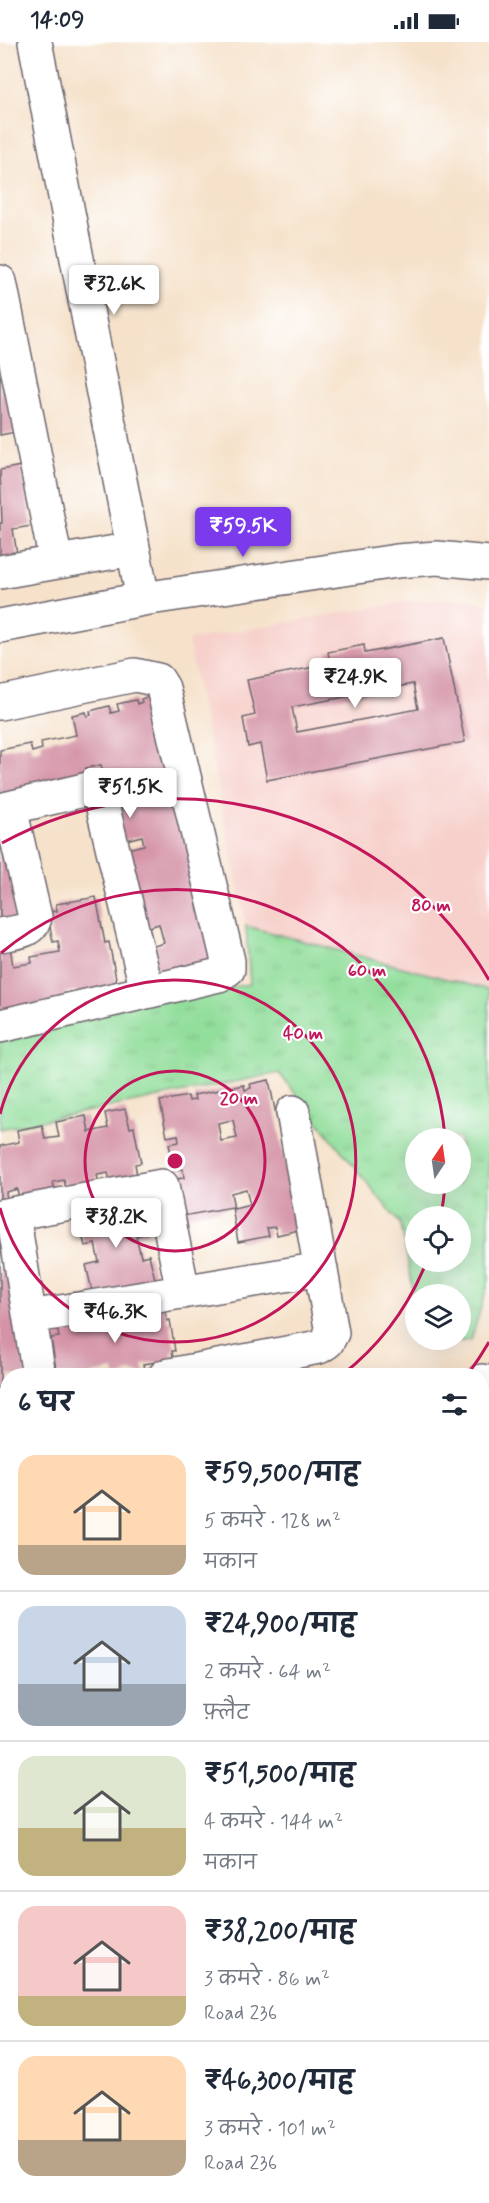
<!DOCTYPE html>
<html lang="hi">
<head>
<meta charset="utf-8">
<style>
  :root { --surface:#fff; --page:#f6f6f7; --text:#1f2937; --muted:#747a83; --line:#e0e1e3; --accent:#7c3aed }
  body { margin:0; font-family:Mynerve,"Playpen Sans Deva",sans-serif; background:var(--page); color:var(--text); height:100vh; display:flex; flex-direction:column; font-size:22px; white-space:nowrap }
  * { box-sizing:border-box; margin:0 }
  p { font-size:20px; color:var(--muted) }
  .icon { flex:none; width:33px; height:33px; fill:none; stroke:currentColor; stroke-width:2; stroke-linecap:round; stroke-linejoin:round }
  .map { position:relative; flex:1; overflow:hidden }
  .side { position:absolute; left:0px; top:1326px; width:489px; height:836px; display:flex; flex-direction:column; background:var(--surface); border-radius:24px 24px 0 0; box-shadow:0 6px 24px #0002 }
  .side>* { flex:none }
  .needle { width:39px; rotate:13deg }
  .buttons { position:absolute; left:405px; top:1086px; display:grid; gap:12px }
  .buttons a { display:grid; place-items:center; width:66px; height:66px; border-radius:50%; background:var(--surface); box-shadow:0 6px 24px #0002; font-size:30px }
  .price { position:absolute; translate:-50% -51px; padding:0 14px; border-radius:6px; background:#fff; color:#222; font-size:20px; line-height:39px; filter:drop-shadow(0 2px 3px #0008) }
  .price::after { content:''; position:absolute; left:50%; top:36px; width:18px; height:14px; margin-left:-9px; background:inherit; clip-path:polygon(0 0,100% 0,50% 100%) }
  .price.selected { background:var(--accent); color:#fff }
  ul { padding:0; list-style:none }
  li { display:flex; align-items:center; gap:18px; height:150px; padding:0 18px }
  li+li { border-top:2px solid var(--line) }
  li span { display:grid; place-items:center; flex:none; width:168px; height:120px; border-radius:18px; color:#555 }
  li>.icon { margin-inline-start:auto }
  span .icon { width:72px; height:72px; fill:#fffc; stroke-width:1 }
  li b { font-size:26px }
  h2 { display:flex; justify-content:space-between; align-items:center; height:72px; padding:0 18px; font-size:26px }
  .status { display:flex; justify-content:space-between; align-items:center; height:42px; padding:0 30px; background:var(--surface); direction:ltr }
  .status svg { height:16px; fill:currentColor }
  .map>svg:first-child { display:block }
  .built { fill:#f7d0cb }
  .park { fill:url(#park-tufts); stroke:#5a806b; stroke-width:1.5; fill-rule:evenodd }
  .building { fill:#d493a6; fill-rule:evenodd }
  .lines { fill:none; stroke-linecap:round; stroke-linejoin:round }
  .minor-casing { stroke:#6c656d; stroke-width:36 }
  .minor { stroke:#fff; stroke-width:33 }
  .ring { fill:none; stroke:#c2185b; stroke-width:3 }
  .centre { fill:#c2185b; stroke:#fff; stroke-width:3 }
  .ring-label { font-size:18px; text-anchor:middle; font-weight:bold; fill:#c2185b; stroke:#fff; stroke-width:4.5; stroke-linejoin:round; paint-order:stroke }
</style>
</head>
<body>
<div class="status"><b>14:09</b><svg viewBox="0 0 49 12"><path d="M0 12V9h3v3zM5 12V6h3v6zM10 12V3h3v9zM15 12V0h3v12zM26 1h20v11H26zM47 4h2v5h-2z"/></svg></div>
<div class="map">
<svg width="489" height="2161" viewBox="0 0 489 2161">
  <defs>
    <pattern id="park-tufts" width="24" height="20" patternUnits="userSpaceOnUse" patternTransform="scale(1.5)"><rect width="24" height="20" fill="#92de9b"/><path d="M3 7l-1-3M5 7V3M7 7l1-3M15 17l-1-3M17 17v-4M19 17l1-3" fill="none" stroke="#7ebe86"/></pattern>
  </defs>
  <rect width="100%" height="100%" fill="#fff"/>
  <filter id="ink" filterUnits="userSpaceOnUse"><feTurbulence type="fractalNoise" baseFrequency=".0167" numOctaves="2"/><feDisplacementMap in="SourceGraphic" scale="12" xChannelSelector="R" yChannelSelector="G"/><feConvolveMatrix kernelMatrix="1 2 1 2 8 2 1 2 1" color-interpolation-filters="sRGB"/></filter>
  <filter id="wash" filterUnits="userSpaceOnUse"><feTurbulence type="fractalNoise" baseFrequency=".008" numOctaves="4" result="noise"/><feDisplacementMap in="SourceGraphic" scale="24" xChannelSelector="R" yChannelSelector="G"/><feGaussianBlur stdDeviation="1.35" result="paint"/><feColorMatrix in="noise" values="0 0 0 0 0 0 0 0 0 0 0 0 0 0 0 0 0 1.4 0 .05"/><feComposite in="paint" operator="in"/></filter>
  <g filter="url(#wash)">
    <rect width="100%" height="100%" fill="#f6e2cb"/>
    <!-- built -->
    <path class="built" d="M469,557L489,563V948L246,884L188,598L409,559Z"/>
    <!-- park -->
    <path class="park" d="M246,884L489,948V1239L471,1298L424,1303L423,1298H460V1252H416L415,1259L401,1183L279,1031L0,1087V986L250,942ZM416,1096H460V1142H416ZM416,1174H460V1220H416Z
      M482,1398L489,1400V1692L482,1690Z"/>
    <g id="blocks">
      <!-- building -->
      <path class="building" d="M6,333L16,390L0,393V334Z
        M21,424L32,484L13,487L18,518L0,521V481H2L0,428Z
        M444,596L465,700L267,738L260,702L248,705L243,676L255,673L247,638L330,622L328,610L364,603L365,611ZM413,642L418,667L297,690L292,665Z
        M153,653L219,924L160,938L151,905L164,901L159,882L146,886L119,809L144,803L142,794L115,801L121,779L111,739L105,740L101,723L86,726L90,743L0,762V708L30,702L32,710L42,707L41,700L76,693L72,673L86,670L87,674L91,673L90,669L109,664L111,671L119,669L117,662L136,658L137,662L142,660L141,657Z
        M0,787L21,880L0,884Z
        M96,855L105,901L109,900L119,952L78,959L76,949L65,951L67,961L0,973V906L10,904L13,924L32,921L31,915L60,910L58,899L53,900L47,870L57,869L56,862Z
        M269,1038L299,1188L277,1193L275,1185L267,1186L269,1194L238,1200L232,1165L183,1174L176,1137L184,1136L183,1127L174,1128L169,1102L179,1100L178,1093L167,1095L160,1059L188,1054L189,1059L195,1058L194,1053L244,1043L245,1048L251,1046L250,1042ZM233,1078L237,1096L221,1099L218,1081ZM246,1147L250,1163L234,1167L231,1151Z
        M125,1067L130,1086L134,1085L141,1121L135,1122L137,1133L110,1138L108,1131L97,1133L99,1141L66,1147L64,1138L53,1140L55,1149L19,1156L17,1147L6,1150L7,1159L0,1160V1104L19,1100L17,1088L42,1083L45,1097L59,1095L56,1080L86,1074L89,1090L108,1086L105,1071Z
        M140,1164L147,1191L136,1194L141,1215L149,1213L155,1237L93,1253L86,1223L99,1220L95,1202L85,1204L78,1178L97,1174L96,1168Z
        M4,1199L27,1334H8V1354L0,1355V1200Z
        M164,1262L167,1279L170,1278L175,1309H172L175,1327L159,1330L157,1320L143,1322L145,1332L129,1330L122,1334H115L114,1328L93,1332V1334L57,1333L51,1296L59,1295L56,1279L84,1275L86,1285L108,1281L107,1271L132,1267L134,1278L144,1277L142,1265Z
        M0,1604L8,1606V1683L0,1681Z
        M486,1752L489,1753V1798L482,1796V1762Z
        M0,1812L8,1813V1893L0,1892Z
        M488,1915L489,1916V1932L484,1930Z
        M482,2000L489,2002L484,2022L489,2023L485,2041L482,2040Z
        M357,2154H438L436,2161H355Z"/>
    </g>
  </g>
  <g filter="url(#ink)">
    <use href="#blocks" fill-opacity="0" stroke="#6c656d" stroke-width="1.5"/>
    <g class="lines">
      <defs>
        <path id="minor" d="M35,0L143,557
          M0,240L56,520
          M0,530L133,507
          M0,584L143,557L397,519L437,516L489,521
          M0,661L135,633L158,638L163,646L228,919V927L219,933L0,984
          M0,768L88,747L97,751L101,758L147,949
          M0,893C14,890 32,891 35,875L10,766
          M13,1172L39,1334
          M0,1174L162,1144L183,1250
          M30,1275L321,1227
          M165,1334L319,1305L327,1300L332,1291L293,1070
          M482,1339L489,1340
          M0,1364L8,1363
          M0,1422L8,1421
          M0,1578L8,1580
          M482,1708L489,1710
          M482,1946L489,1948"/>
      </defs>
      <!-- minor casing -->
      <use href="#minor" class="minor-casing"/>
      <!-- minor -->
      <use href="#minor" class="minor"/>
    </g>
  </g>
  <!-- distance rings -->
  <g class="ring">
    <circle cx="175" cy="1119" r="90"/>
    <path d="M0 1072A181 181 0 1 1 0 1166"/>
    <path d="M445 1143A271 271 0 0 1 441 1173M426 1221A271 271 0 0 1 342 1333M1 911A271 271 0 0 1 445 1095"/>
    <path d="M489 1300A362 362 0 0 1 468 1332M2 801A362 362 0 0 1 489 938"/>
  </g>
  <circle cx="175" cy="1119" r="9" class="centre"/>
  <g class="ring-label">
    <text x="431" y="869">80 m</text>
    <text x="367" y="934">60 m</text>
    <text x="303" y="997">40 m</text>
    <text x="239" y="1062">20 m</text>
  </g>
</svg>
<div class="buttons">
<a><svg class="needle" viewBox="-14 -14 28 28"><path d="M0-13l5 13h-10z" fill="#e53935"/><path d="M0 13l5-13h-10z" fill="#747a83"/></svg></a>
<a><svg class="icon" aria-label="locate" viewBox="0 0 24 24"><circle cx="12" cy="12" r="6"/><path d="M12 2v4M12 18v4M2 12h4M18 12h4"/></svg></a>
<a><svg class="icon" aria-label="layers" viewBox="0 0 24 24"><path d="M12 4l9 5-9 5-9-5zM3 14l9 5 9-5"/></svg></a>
</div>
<b class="price" style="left:114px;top:274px">₹32.6K</b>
<b class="price selected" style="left:243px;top:516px">₹59.5K</b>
<b class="price" style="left:355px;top:667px">₹24.9K</b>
<b class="price" style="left:130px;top:777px">₹51.5K</b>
<b class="price" style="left:116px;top:1207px">₹38.2K</b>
<b class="price" style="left:115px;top:1302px">₹46.3K</b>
<section class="side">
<h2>6 घर<svg class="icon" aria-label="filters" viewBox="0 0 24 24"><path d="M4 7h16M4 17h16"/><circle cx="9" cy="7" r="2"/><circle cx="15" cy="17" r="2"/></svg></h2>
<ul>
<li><span style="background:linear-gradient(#ffd9b3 75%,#b9a48a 0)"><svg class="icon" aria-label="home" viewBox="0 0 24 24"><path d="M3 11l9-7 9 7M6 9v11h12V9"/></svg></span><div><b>₹59,500/माह</b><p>5 कमरे · 128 m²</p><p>मकान</p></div></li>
<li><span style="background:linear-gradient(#c9d6e8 65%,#9aa5b1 0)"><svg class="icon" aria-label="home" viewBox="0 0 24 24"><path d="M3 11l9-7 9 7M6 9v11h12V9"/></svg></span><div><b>₹24,900/माह</b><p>2 कमरे · 64 m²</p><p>फ़्लैट</p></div></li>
<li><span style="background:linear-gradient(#dfe7d0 60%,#c2b280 0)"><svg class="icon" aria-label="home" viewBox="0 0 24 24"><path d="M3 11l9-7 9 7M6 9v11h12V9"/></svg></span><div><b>₹51,500/माह</b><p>4 कमरे · 144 m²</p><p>मकान</p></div></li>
<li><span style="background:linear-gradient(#f6c9c9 75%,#c2b280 0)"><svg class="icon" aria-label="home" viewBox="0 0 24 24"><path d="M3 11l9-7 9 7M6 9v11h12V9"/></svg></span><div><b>₹38,200/माह</b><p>3 कमरे · 86 m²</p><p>Road 236</p></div></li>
<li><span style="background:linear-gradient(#ffd9b3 70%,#b9a48a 0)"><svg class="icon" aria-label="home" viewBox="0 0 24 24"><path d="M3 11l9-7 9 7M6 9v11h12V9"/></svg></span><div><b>₹46,300/माह</b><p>3 कमरे · 101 m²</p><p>Road 236</p></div></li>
</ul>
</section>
</div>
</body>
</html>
